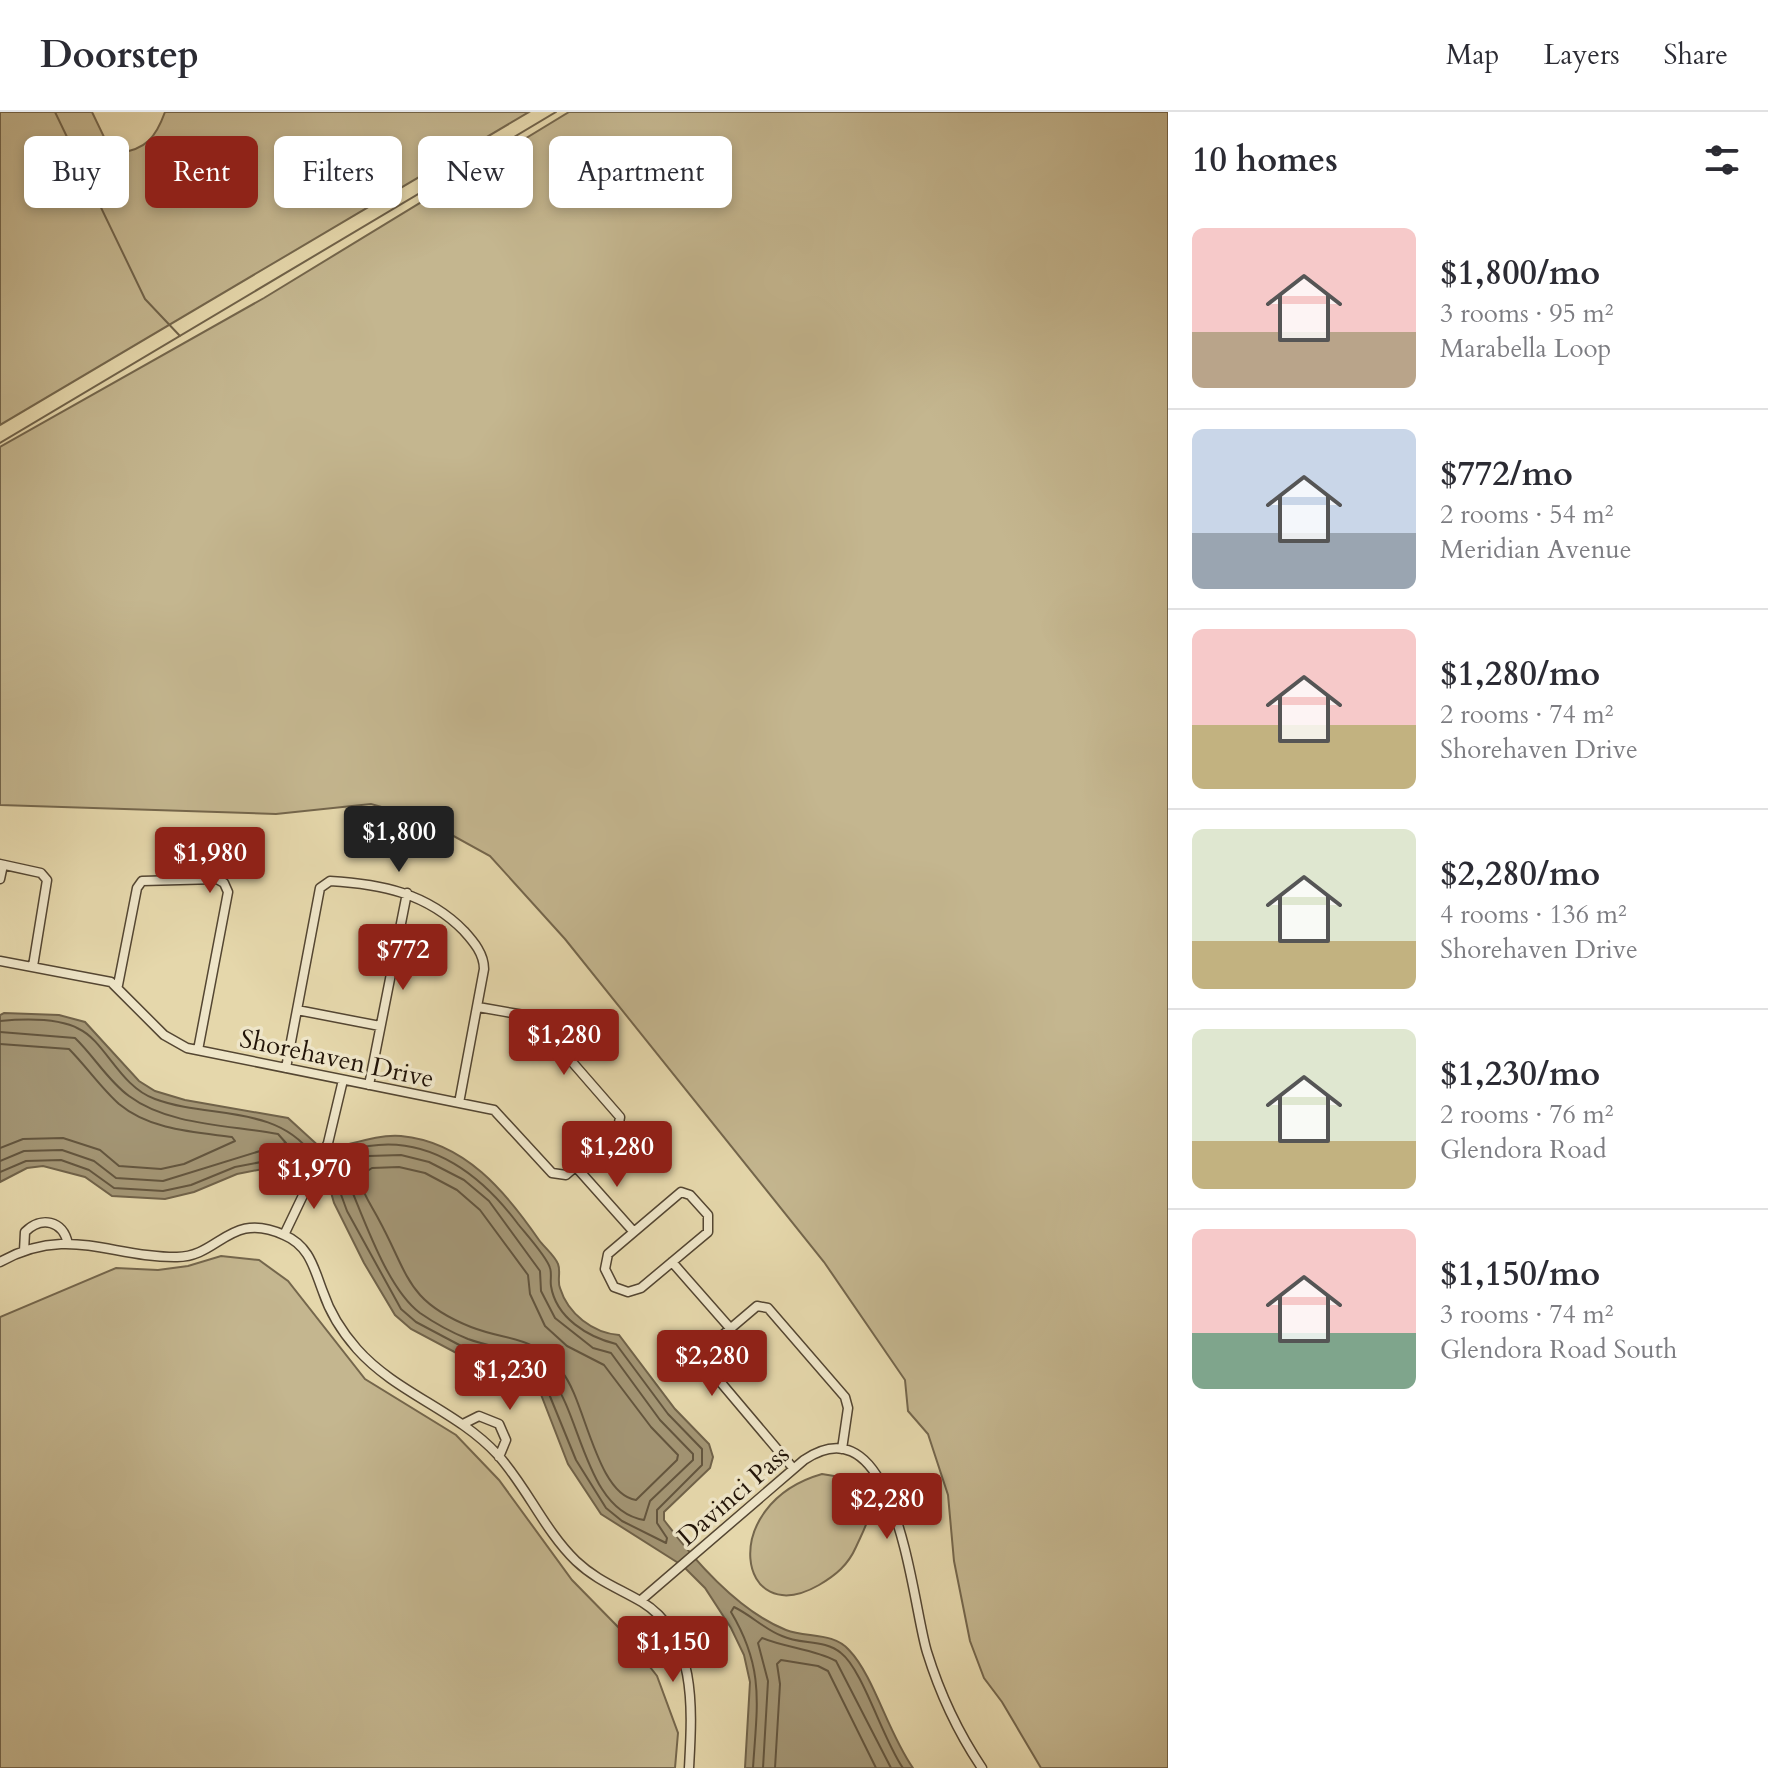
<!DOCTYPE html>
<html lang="en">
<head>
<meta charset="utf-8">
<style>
  :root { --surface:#fff; --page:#f2f2f3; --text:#2b2b33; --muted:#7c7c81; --line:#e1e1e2; --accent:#8f2418 }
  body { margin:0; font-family:Cardo,serif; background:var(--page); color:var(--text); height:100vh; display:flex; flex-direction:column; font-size:30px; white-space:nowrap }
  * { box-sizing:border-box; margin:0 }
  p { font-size:26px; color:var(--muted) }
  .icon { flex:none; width:44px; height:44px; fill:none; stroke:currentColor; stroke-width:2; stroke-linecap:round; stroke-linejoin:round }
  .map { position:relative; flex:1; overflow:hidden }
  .drawer { display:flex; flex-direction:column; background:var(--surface); width:600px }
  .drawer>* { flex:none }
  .top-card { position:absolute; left:24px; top:24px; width:760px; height:72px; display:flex; gap:16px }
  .price { position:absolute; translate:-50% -68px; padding:0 18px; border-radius:8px; background:var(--accent); color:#fff; font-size:26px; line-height:52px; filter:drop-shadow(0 2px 4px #0008) }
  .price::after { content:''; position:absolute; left:50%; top:48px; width:24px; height:18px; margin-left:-12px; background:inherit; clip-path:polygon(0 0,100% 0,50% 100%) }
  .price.current { background:#222; color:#fff }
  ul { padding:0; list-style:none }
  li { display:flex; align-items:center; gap:24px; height:200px; padding:0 24px }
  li+li { border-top:2px solid var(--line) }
  li span { display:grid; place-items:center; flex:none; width:224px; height:160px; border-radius:12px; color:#555 }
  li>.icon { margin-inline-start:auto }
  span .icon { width:96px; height:96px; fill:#fffc; stroke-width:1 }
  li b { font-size:34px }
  h2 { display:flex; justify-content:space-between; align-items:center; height:96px; padding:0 24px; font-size:34px }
  .chip { padding:0 28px; border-radius:12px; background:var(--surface); box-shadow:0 4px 12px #0003; font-size:28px; line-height:72px }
  .chip.current { background:var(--accent); color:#fff }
  header { display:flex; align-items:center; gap:48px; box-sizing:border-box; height:112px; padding:0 40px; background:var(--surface); border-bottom:2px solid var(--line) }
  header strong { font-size:38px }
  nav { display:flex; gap:44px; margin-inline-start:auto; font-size:28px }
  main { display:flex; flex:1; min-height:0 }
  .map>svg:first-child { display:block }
  .green { fill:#c4b68f; stroke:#74664c; stroke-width:2 }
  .water { fill:#a39574; stroke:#706249; stroke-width:2 }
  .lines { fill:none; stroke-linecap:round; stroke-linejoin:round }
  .shore { stroke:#63553e; stroke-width:2 }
  .stream { stroke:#706249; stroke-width:2 }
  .minor-casing { stroke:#544632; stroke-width:11 }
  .minor { stroke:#eee5c8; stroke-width:8 }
  .labels { text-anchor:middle; stroke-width:7; stroke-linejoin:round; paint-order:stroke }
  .street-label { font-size:26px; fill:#231509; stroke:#eee5c8 }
</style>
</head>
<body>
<header>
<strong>Doorstep</strong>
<nav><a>Map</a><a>Layers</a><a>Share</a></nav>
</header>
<main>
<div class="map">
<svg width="1168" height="1656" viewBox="0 0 1168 1656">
  <rect width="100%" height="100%" fill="#e5d7ab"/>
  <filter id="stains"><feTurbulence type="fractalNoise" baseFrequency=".0025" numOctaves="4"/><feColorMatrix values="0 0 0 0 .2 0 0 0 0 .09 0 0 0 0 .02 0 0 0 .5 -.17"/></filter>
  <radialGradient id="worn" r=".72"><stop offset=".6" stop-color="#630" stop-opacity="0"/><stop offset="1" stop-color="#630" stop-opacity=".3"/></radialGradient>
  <!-- green -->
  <path class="green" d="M0,0H92L104,25L118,41C146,38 156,25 165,0H529L0,313Z
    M569,0H1168V1656H1041L1002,1590L984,1566L970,1529L954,1449L948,1383L928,1322L908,1299L905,1268L824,1150L565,827L490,744L421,706L371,692L276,702L0,693V335L264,186Z
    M221,1144L259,1148L288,1169L365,1267L456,1323L499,1368L572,1468L621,1518L657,1564L678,1621L675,1656H0V1205L116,1156L158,1158L188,1154Z
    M822,1362L846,1366L868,1377C877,1396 864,1417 856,1435C848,1453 836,1463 819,1473C737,1520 717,1392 822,1362Z"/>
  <!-- water -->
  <path class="water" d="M4,901L59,903L85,910L139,969L155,979L185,988L288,1006L323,1038C349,1034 374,1022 401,1024C465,1030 506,1080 539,1128C544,1135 555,1144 558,1152C561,1159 557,1169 560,1176C568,1202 593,1221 619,1223L675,1297L709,1332L713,1345L710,1356L664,1400V1408C694,1448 738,1499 786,1518C807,1526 833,1520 849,1538C874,1564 888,1621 913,1656H745L750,1570L744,1543L731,1516L705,1476L683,1454L601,1402L568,1352L540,1280L520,1260L462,1244L411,1217L395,1203L364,1151L334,1091L328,1070L314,1058L299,1050L237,1062L194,1080L165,1087L112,1084L85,1065L43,1054L27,1056L0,1070V903Z"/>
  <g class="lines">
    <!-- shore -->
    <path class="shore" d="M0,909C22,907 59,906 79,917C105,929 120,975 155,987C209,1007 275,992 312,1042L309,1046L298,1043L235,1055L191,1073L163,1079L114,1076L89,1058L61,1048L26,1049L0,1060
      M0,920L75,926C94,944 108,969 129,984C169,1014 231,1013 278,1022L286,1031L163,1069L116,1066L94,1049L62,1038L24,1039L0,1049
      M0,932L69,937C86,954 101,976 119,992C150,1018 194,1020 232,1025L235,1029L184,1052L161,1057L119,1054L100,1038L63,1026L23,1027L0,1036
      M401,1043L429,1050L464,1068L489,1089L540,1159L541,1179L555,1206L593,1236L611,1241L660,1308L693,1342V1348L650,1389L644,1408C587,1399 581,1305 553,1269C527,1234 504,1240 468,1227C453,1221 433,1210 420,1201C384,1174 361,1096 342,1056L369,1044Z
      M323,1055L335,1066L347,1099L401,1197L416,1210L465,1236L502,1244L526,1254L547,1277L576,1348L606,1396L622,1409L666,1431L667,1426L657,1411V1398L702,1353V1337L668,1302L616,1232C588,1225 556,1206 551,1174C550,1169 552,1161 550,1156C547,1145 526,1122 518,1112C483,1065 432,1024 369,1034C355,1037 342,1043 328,1045
      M399,1055L425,1061L457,1078L480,1098L528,1163L530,1182L545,1214L567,1234L604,1253L651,1315L678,1343L677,1348L636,1388C596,1382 585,1287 562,1260C529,1220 512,1231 471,1215C406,1189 409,1163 379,1108C371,1093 363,1082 358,1065L372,1056Z
      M753,1656C757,1593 765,1557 731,1500L734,1495C751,1503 764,1517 782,1524C801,1533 824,1527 841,1541C863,1558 883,1628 903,1656
      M763,1656L768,1569L758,1531L762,1526C786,1536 814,1537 836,1549L891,1656
      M775,1656L780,1572L777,1552L781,1548L818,1554L828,1559L876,1656"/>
    <!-- stream -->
    <path class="stream" d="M55,0L145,187L180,224
      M0,331L556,0"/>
    <defs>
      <path id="minor" d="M0,752L41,761L47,768L33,854
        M0,767L3,753
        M0,849L111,870L164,923L187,936L494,998L552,1061L566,1063L618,1017L620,1005L539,912L524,903L478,895
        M118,873L137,776L142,769L217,767L224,771L228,780L198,938
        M297,898L380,914
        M286,956L320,776L330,769C381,772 427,781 464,819C474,830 484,842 484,857L459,991
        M369,973L407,781
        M576,1055L633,1119
        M681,1080L690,1083L708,1103V1120L641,1176L628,1180L614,1175L605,1157L608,1142Z
        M284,1123L328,1031L343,968
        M24,1139L25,1120C41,1104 63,1108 68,1132
        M0,1150C68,1112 111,1146 177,1145C219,1145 230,1098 284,1123C310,1134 314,1157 323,1180C330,1201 343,1221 357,1237C396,1281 456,1298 497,1342C527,1375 544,1418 576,1449C596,1468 618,1476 642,1490C698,1524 692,1601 689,1656
        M672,1150L730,1216
        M463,1312L479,1304L499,1312L506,1328L499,1345
        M793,1356L701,1247L704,1239L757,1194L768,1196L845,1285L848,1296L842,1337
        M640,1489L804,1348C897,1285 912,1493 927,1540C940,1582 957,1619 982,1656"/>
    </defs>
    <!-- minor casing -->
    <use href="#minor" class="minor-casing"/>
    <!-- minor -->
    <use href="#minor" class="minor"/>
  </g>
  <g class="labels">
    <!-- street labels -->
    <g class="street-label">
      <text transform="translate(337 946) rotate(12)" y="9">Shorehaven Drive</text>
      <text transform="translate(733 1383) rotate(-41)" y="9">Davinci Pass</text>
    </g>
  </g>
  <rect width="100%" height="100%" filter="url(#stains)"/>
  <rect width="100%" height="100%" fill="url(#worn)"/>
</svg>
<b class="price current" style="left:399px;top:762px">$1,800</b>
<b class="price" style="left:210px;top:783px">$1,980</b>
<b class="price" style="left:403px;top:880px">$772</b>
<b class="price" style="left:564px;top:965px">$1,280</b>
<b class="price" style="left:617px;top:1077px">$1,280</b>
<b class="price" style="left:314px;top:1099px">$1,970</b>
<b class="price" style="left:712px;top:1286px">$2,280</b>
<b class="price" style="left:510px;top:1300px">$1,230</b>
<b class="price" style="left:887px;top:1429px">$2,280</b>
<b class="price" style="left:673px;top:1572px">$1,150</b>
<div class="top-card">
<a class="chip">Buy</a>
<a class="chip current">Rent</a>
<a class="chip">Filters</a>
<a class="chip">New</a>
<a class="chip">Apartment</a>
</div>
</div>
<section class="drawer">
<h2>10 homes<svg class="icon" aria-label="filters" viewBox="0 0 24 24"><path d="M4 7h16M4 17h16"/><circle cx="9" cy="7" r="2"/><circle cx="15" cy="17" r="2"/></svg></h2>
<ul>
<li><span style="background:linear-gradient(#f6c9c9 65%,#b9a48a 0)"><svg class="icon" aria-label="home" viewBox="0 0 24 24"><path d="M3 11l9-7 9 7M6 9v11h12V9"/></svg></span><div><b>$1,800/mo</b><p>3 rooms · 95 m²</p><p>Marabella Loop</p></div></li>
<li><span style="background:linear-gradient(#c9d6e8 65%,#9aa5b1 0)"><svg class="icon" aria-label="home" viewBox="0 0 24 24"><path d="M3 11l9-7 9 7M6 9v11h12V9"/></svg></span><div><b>$772/mo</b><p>2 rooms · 54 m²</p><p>Meridian Avenue</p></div></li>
<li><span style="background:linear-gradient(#f6c9c9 60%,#c2b280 0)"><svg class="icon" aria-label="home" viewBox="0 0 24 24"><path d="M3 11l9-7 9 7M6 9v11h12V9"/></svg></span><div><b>$1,280/mo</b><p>2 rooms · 74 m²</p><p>Shorehaven Drive</p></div></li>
<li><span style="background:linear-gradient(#dfe7d0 70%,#c2b280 0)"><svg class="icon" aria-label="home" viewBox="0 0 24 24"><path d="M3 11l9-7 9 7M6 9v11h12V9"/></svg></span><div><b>$2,280/mo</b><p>4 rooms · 136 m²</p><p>Shorehaven Drive</p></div></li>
<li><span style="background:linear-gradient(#dfe7d0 70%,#c2b280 0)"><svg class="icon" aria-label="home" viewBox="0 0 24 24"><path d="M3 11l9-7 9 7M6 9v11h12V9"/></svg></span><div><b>$1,230/mo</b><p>2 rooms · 76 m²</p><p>Glendora Road</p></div></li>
<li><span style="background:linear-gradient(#f6c9c9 65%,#7fa58c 0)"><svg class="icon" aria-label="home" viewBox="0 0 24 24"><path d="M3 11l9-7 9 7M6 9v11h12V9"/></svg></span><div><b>$1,150/mo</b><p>3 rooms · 74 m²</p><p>Glendora Road South</p></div></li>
</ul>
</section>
</main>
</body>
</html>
